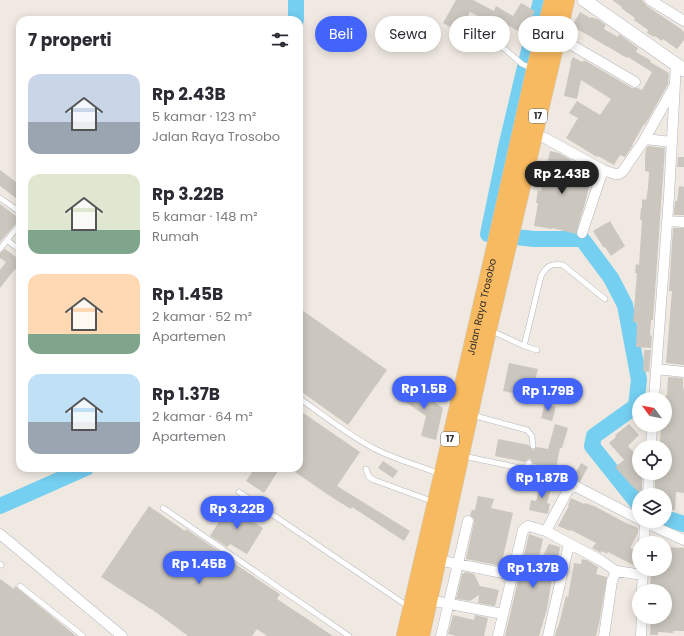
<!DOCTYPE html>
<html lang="id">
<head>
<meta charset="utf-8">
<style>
  :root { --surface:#fff; --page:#f2f2f3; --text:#2b2b33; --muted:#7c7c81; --accent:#4264fb }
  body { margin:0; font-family:Poppins,sans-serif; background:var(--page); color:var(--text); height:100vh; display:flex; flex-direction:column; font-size:15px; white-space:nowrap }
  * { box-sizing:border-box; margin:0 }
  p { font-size:13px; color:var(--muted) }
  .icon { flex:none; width:22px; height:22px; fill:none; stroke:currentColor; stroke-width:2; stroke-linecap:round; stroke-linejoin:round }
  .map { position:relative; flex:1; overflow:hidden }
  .side { position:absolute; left:16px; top:16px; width:287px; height:456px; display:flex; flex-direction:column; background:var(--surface); border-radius:12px; box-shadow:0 2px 10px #0003 }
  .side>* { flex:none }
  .guide { position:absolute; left:315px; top:16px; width:309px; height:36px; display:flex; gap:8px }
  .needle { width:26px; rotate:302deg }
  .fabs { position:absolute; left:632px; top:392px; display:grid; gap:8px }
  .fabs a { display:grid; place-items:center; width:40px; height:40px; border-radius:50%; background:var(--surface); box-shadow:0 2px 10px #0003; font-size:20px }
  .price { position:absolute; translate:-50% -34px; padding:0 9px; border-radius:14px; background:var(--accent); color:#fff; font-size:13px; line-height:26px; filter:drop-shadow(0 1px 2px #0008) }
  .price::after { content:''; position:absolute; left:50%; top:24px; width:12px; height:9px; margin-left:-6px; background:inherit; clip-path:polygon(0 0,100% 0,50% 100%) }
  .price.active { background:#222; color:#fff }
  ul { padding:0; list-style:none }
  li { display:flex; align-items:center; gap:12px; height:100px; padding:0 12px }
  li span { display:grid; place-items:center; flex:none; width:112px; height:80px; border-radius:12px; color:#555 }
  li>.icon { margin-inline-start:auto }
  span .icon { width:48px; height:48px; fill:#fffc; stroke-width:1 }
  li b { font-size:17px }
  h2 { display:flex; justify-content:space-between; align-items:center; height:48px; padding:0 12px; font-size:17px }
  .pill { padding:0 14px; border-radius:18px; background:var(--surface); box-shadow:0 2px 10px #0003; font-size:14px; line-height:36px }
  .pill.active { background:var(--accent); color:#fff }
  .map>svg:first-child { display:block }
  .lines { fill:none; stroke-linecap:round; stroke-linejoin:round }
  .river { stroke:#75cff0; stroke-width:16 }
  .building { fill:#cbc7bf }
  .service-casing { stroke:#b4b7c1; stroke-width:6 }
  .minor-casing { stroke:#b4b7c1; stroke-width:11 }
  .tertiary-casing { stroke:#b4b7c1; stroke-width:14 }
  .trunk-casing { stroke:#c9c9c9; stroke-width:18 }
  .service { stroke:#fff; stroke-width:5 }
  .minor { stroke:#fff; stroke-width:10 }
  .tertiary { stroke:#fff; stroke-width:13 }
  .trunk { stroke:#f8ba60; stroke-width:17 }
  .labels { text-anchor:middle; stroke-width:4; stroke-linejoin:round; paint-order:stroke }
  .shield { fill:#fff; stroke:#6d6d6d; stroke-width:1 }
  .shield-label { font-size:9px; font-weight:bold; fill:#2e2e2e }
  .street-label { font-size:10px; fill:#2e2e2e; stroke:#fff }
</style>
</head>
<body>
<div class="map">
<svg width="684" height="636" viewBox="0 0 684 636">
  <rect width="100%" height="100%" fill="#efe9e1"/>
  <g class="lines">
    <!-- river -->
    <path class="river" d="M541,0L506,147L488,234L534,239H582L611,278L625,305L639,380L636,406L594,436L592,446L639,505
      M296,20V0
      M0,506L86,468
      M665,518L684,524"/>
  </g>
  <!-- building -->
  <path class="building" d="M456,0H473L494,11L496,6L513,16L521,3L535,11L523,34L504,23L501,28L470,12L459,32L443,23Z
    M612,0H642L647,6L681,29L684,32V40L677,49L663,39L662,41L655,36L654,37L647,33L648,30L634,20L635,18L621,8L622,7Z
    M580,12L590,18L591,17L599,20L606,25L604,29L618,37L619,34L638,48L636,52L650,60V62L669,73L668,84L648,120V119L645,125L644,124L632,145H633L625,157L620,155L614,165L598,156L597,157L566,138L578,118L569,113L577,101L600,115L611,99L581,80L577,99L564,96L571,63H570L573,57L582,62L584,60L632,88H638L642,90L652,72L628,57L627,58L572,26Z
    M648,146L665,148L653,320H651L650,335L652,336L651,348L636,347L637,322H633L637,273H635L636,264L639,265L642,220H640L641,208H642V199L646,200L648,188L649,172L645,171V159L646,149Z
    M550,151L559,153L571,160L570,166L591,171L587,186L589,187L587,196L576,234L552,228V229L534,226L538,203H536L538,190L541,191Z
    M678,157H684V167H677Z
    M0,170L20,185V201L0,186Z
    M679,186L684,187V215H674L675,201H677Z
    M0,204L20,219L0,242Z
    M610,221L625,246L611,256L605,247L604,248L593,231Z
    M673,228H684V365L666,363L672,291H669Z
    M5,249L20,260V273L15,269L0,288V270L6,262L0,258V253Z
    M299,308L387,370L348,425L299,390Z
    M644,350H651L649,372L643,371Z
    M509,363L538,369L531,397L503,391Z
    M668,377L683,378V387L684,390V493L676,492L675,510H665V495H655V473H665V447H661V442H660L661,426H665V396H667Z
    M408,383L443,408L436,440L421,436L426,416L398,397Z
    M545,404L556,407L552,421L541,418Z
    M299,410L360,452L337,486L410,531L404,541L352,507L351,509L336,500L289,468H299Z
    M555,424L568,428L562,448H560L556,468L533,464L532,461L530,459L527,460L525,462L495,456L498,439L529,445L532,450L535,449L537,447L548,449Z
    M629,424L639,435L628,446L639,458V473H642V495L631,485L615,467L624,460L609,443L616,437L615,435Z
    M383,461L398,471L393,478L378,468Z
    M581,463L588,467L580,482L573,478Z
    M255,468H280L264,493L246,481Z
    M542,480L553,483L547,503L550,504L548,514L529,510L531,500L536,501Z
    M478,496L494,499L491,508L513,513L501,566L466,559L474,522V519L470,515L472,510H475Z
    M571,498L584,504L585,503L594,506L624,522L638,528V533L630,548L639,552V557L635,566L608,552L607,554L602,551L601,553L592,548L596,543L571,530L570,531L558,526L569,506L568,505Z
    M230,504L247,515L246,517L263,528L247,554L230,544L227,547L210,536Z
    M149,506L185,531L186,529L205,542L223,554L222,555L272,589L280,594L277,599L333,636H267L257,629L252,636H188L157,613L101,577Z
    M529,534L543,539L538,562H540L549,544L560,547L556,571L554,580L552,579L547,609L539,636H505Z
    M665,547L684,548V631H673V633L658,632V635H650L651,617H665V591H650L651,569H665Z
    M582,559L587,560L598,567L596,574L607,577L599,624L596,636H555L557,628H558L566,596L568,597L574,563L581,564Z
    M466,572L474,574L480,586L499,590L495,606L478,603L479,595L470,601L456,599L462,574Z
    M0,579L14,589L15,586L76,636H0Z
    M453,615L474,620L475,615L488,618L484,636H456L448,634Z"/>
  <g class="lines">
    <defs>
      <path id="service" d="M469,27L506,50L522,64L533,69
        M0,198L20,212
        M7,240L20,250
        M0,249L20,224
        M490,330L524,346L537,350
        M524,346L541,276C547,266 551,263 563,265L605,299
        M299,398C323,415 347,434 373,448C394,459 417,465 440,474
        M472,415L527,430L532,436L533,446
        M463,456L520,468L526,467L529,463
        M366,469L369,477L374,480L434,502
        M239,492L409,607
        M163,508L349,636
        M0,564L1,565
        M20,586L83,636"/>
      <path id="minor" d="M650,0L684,21
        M558,37L635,82
        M534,133L545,138L603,170L615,174H619L623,171L643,142L674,87
        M645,139L672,142
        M667,221L684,222
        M582,233L603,170
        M656,369L684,372
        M654,399L669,196L676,64
        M651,447L652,425
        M648,495L649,473
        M642,521L684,540
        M546,531L568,490L575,486L639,519
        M0,534L122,636
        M644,543L645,521
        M438,560L512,575
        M642,591L643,569
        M429,600L503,614
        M441,636L468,521
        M498,636L523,530L528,526L546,531L600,560L616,571L643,575
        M548,636L569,544
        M604,636L612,581L616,571
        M641,636L642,617"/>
      <path id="tertiary" d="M584,0L684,70"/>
      <g id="trunk">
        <path id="s1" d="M405,636L496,243L535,69L553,0"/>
        <path d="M421,636L488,330L566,0"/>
      </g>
    </defs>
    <!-- service casing -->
    <use href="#service" class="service-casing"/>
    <!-- minor casing -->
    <use href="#minor" class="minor-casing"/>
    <!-- tertiary casing -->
    <use href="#tertiary" class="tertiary-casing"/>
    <!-- trunk casing -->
    <use href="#trunk" class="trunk-casing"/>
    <!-- service -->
    <use href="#service" class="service"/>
    <!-- minor -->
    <use href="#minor" class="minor"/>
    <!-- tertiary -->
    <use href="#tertiary" class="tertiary"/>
    <!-- trunk -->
    <use href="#trunk" class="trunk"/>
  </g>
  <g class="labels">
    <!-- shield labels -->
    <g class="shield">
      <rect x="529" y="109" width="18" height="14" rx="3"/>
      <rect x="441" y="432" width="18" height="14" rx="3"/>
    </g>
    <g class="shield-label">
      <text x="538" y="119">17</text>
      <text x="450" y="442">17</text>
    </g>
    <!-- street labels -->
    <g class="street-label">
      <text dy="4" stroke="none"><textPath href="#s1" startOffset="338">Jalan Raya Trosobo</textPath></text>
    </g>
  </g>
</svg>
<div class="fabs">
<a><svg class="needle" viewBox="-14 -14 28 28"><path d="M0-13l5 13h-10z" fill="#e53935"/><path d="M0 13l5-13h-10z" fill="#7c7c81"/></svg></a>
<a><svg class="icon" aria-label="locate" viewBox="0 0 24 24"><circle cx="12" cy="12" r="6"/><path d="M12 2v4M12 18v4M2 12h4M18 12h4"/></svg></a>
<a><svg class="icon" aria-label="layers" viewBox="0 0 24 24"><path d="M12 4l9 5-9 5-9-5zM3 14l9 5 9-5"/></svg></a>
<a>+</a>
<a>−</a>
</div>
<b class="price active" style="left:562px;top:195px">Rp 2.43B</b>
<b class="price" style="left:424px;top:410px">Rp 1.5B</b>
<b class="price" style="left:548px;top:412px">Rp 1.79B</b>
<b class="price" style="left:542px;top:499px">Rp 1.87B</b>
<b class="price" style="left:237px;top:530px">Rp 3.22B</b>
<b class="price" style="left:199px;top:585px">Rp 1.45B</b>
<b class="price" style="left:533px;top:589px">Rp 1.37B</b>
<div class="guide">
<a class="pill active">Beli</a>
<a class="pill">Sewa</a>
<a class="pill">Filter</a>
<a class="pill">Baru</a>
</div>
<section class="side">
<h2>7 properti<svg class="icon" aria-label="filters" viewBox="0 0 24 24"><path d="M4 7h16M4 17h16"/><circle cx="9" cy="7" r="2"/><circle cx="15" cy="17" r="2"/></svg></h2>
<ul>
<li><span style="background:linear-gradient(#c9d6e8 60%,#9aa5b1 0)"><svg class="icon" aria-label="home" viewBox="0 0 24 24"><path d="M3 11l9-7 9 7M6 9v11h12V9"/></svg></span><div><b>Rp 2.43B</b><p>5 kamar · 123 m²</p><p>Jalan Raya Trosobo</p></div></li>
<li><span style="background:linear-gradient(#dfe7d0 70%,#7fa58c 0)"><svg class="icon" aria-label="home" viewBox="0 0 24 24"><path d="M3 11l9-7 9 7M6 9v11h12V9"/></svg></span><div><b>Rp 3.22B</b><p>5 kamar · 148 m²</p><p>Rumah</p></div></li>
<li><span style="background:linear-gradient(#ffd9b3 75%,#7fa58c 0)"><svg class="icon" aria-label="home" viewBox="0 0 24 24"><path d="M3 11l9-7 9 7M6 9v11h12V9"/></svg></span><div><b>Rp 1.45B</b><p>2 kamar · 52 m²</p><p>Apartemen</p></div></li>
<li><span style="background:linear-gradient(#bfe0f5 60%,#9aa5b1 0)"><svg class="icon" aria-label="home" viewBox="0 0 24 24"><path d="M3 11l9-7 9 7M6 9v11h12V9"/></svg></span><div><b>Rp 1.37B</b><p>2 kamar · 64 m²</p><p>Apartemen</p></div></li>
</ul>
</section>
</div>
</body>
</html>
